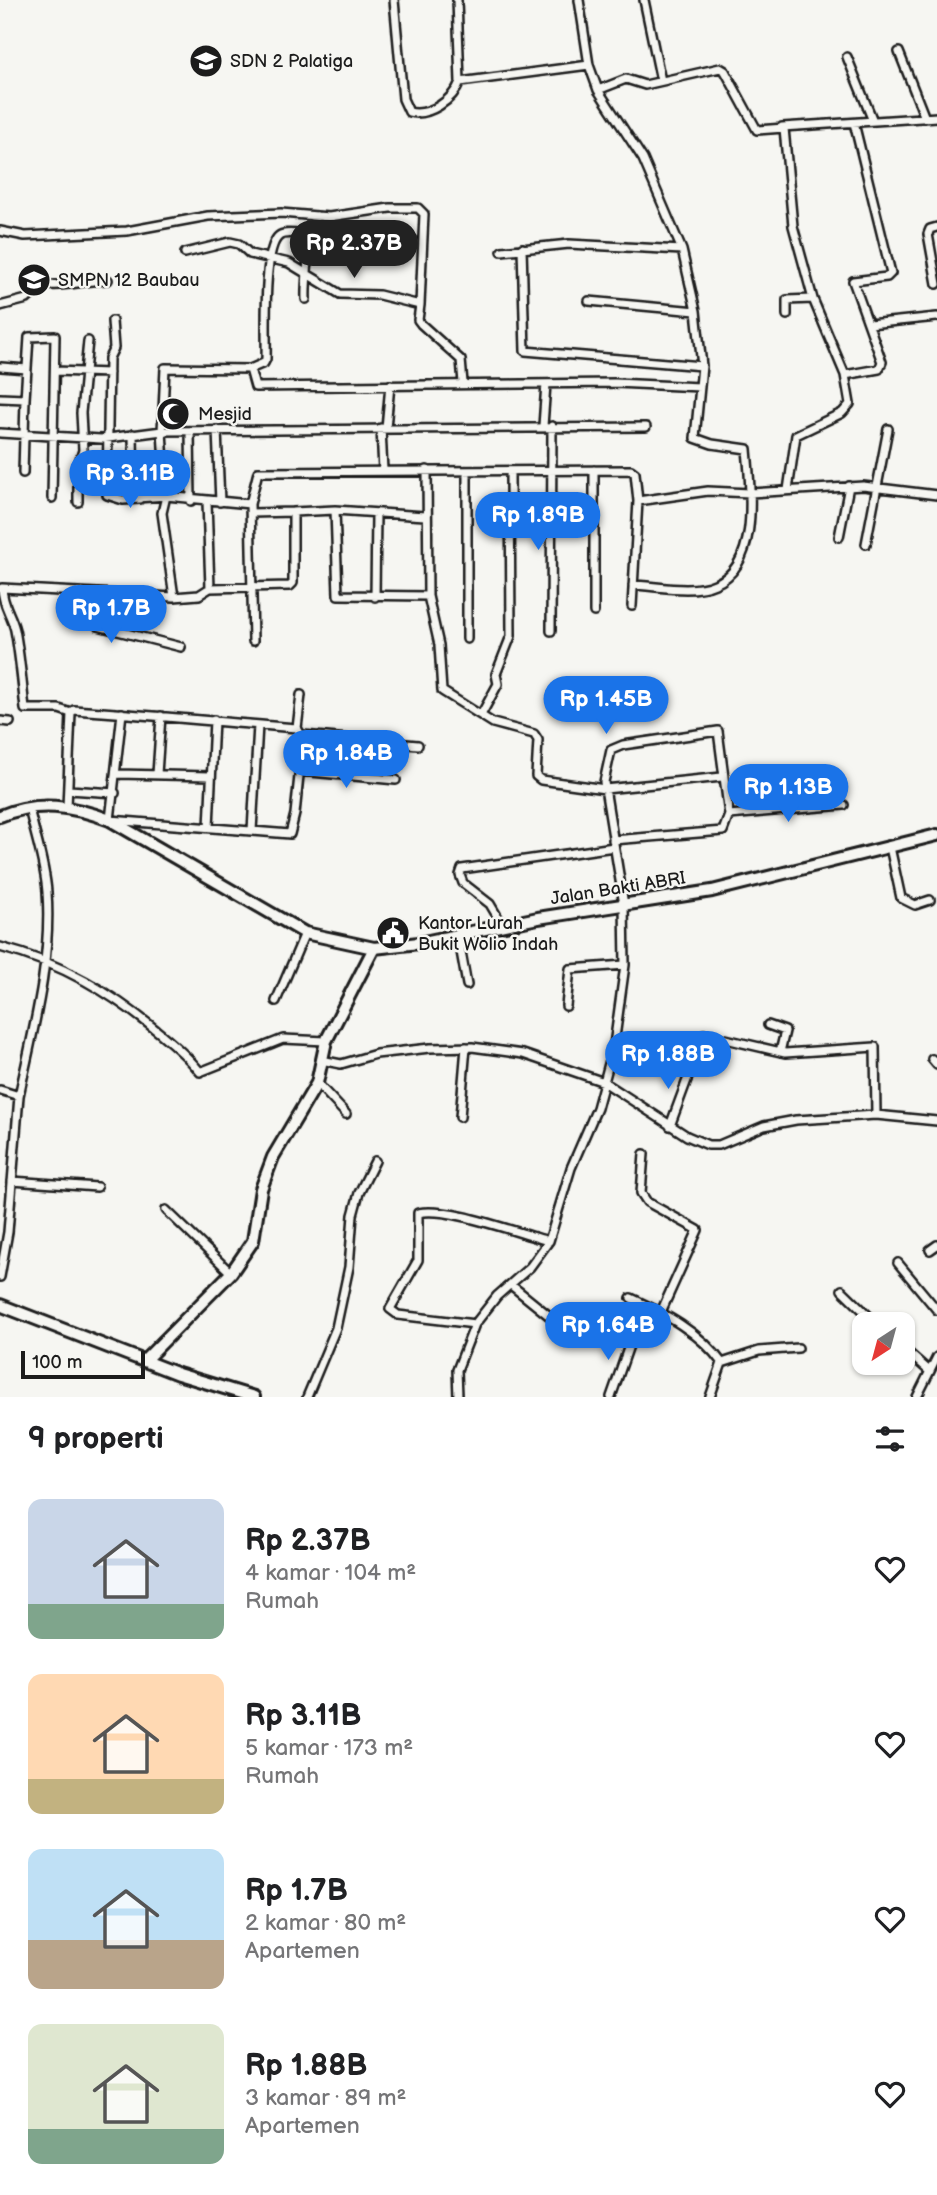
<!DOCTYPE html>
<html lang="id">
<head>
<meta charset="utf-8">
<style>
  :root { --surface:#fff; --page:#f6f6f6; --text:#202124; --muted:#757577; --accent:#1a73e8 }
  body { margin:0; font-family:"Balsamiq Sans",sans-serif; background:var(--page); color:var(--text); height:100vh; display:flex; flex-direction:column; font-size:26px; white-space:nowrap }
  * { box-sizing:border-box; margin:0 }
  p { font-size:23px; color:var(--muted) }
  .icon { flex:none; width:38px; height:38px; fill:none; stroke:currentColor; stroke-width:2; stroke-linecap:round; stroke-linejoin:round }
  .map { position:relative; height:1397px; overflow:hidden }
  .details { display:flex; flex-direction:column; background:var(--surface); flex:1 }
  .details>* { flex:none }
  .needle { width:46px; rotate:216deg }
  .fabs { position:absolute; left:852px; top:1312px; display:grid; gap:14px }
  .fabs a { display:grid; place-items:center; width:63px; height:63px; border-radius:14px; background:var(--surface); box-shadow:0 2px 5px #0004; font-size:35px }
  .scale { position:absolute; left:21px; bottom:18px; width:124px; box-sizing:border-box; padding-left:7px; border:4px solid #1c1c1c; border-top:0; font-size:19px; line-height:24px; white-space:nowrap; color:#1c1c1c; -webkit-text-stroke:5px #f6f6f2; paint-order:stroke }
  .price { position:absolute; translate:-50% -60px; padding:0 16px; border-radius:24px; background:var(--accent); color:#fff; font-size:23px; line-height:46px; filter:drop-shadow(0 2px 4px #0008) }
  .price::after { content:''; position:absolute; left:50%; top:42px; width:21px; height:16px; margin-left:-10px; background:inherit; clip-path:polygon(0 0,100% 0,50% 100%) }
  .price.active { background:#222; color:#fff }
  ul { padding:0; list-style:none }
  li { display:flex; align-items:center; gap:21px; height:175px; padding:0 28px }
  li span { display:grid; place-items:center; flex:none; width:196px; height:140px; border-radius:14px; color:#555 }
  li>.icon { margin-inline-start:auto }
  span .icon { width:84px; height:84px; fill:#fffc; stroke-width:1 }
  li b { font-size:30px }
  h2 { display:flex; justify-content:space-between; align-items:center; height:84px; padding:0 28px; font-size:30px }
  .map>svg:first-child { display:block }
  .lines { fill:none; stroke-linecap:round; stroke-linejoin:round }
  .street-casing { stroke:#1c1c1c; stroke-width:12 }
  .secondary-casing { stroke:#1c1c1c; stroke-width:16 }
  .street { stroke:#f6f6f2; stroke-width:7 }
  .secondary { stroke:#f6f6f2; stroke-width:10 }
  .labels { text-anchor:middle; stroke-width:5; stroke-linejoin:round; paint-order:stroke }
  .poi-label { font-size:18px; fill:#1c1c1c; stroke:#f6f6f2; text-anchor:start }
  .street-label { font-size:18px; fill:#1c1c1c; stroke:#f6f6f2 }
</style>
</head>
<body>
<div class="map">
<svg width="937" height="1397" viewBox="0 0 937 1397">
  <rect width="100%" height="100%" fill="#f6f6f2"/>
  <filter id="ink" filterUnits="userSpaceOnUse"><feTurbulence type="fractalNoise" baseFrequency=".0143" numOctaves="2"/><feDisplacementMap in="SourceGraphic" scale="14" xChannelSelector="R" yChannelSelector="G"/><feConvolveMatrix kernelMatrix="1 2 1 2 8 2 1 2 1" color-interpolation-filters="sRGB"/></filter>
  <g filter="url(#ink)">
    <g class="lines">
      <defs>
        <path id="street" d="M394,0L403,99L409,112C429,117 453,100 460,82L589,65L598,90L643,159L682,250
          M457,0L460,82
          M579,0L589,65
          M644,0L661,81
          M899,52L925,118
          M847,57L873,121
          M598,90L626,79L645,85L720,68L725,71L757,130L784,128L793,226L813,299
          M782,127L937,117
          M937,227L930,229L928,234L937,284
          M0,231L25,236L127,231L208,216L281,213L329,217L390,208H418L424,214L420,305
          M309,242L300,234C294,234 284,232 279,236C262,249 267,336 266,359L264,363L250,369L255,387L615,383L700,387
          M522,248L525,351L702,366
          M502,251L569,244L682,250L696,311L702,366L695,438L712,444L747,449C750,487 761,565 715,584C693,594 657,586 633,585
          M185,253L230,242L239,244L250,254L289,263L340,294L379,295L420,305L418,320L421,324L461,360L463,383
          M306,299C305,276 311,253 307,232L317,216
          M589,301L696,311
          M0,306L27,299L42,285C65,287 85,280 108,280
          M787,315V300L813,299L845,375L850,404L842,413L796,435L788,490
          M112,321L114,348L109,358L107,495L123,500L140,499
          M869,324L937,317
          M1,367L27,369
          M56,371L109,373
          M845,375L879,369L882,362L853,281L887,277L891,273L854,123
          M0,398L25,399L23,473
          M25,399L29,337L55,336L52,498
          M543,426L546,384
          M381,428L383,471
          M386,428L390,385
          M217,430L220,502
          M190,431L191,501
          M0,433L101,439L162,431L646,427
          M133,434L134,492L137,498L166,496L250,504
          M427,470L428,596L439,645L442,691L493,723L534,734L538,740L536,776L541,780L605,789L722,777
          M638,501L708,491L750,493L863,486L937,495
          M78,502V466L83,450L81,413L88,341
          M207,502L210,588
          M335,510L338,595L428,596
          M251,513L293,512
          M839,537L849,486
          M866,544L888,429
          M100,595L98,626L181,647
          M174,597L199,595L210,588L290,586L293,583V512L335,510L425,516
          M375,597L376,513
          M594,612V470
          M551,631L552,426
          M467,639V471
          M253,641L250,504L258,472L631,470L635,473L638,501L632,606
          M71,713L59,709H25C22,682 20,656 15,630C11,613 3,607 2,588L174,597L162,513L166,496L162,431L165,368L250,369
          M481,715L498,684L496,674L511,636L510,473
          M0,721L10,722
          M297,728L301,695
          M303,735L418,745
          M300,771L396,780
          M117,774L211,776
          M157,774L161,716
          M69,790L115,793
          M67,807L71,713L74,710C149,715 223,722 297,728L303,738L295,814L290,834L110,820L122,713
          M729,815L844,805
          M209,827L214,720
          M252,831L258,725
          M890,847L901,898L915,905L930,900
          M503,926L490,904L463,883L460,875L462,869L614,847
          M458,935L467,985
          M0,947C62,963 112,993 161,1034C175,1046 189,1057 200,1072L283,1039L326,1041
          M276,1001L305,933
          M566,1006L570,969L625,965
          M768,1025L785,1031L780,1052
          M611,1053L692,1065
          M932,1059L937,1065
          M321,1060L341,1064L376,1054L430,1048L472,1047L523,1054L604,1082L687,1136L708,1145H719L764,1126L796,1120L876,1115L937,1121
          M317,1083L346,1114
          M0,1090L19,1096C33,1030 52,961 47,892C45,863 35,836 29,808
          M460,1117L466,1047
          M670,1126L704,1034L785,1053L875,1047L876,1115
          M644,1154L641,1193L647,1202L698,1230L661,1312
          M12,1181L97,1187
          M166,1210L231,1273
          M930,1250L937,1245
          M898,1263L937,1310
          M0,1277L8,1232L19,1096
          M511,1285L558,1323
          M842,1290L878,1325
          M631,1298C665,1314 700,1332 722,1363
          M475,1324L398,1315L390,1309L418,1260V1213C448,1206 516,1233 549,1241
          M903,1348L928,1370
          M307,1397L336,1328L349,1267L353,1215L359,1193L375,1161
          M458,1397L457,1370L475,1324L497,1296L530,1267L549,1241L571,1168L597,1108L614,1045L625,965L624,905L604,782L611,750L623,745L718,731L729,815L723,831L613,840
          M611,1397L632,1337
          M710,1397L722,1363L759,1351L798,1348
          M917,1397L937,1357"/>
        <path id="secondary" d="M0,816C38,800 73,806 110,820L305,933L374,948L419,943L538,918L712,891L937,835
          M0,1305L178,1374L254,1397
          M144,1361L231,1273L253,1241L261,1189L273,1157L317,1083L326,1041L374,948"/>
      </defs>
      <!-- street casing -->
      <use href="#street" class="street-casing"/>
      <!-- secondary casing -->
      <use href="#secondary" class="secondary-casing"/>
      <!-- street -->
      <use href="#street" class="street"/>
      <!-- secondary -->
      <use href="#secondary" class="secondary"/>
    </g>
  </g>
  <!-- icons -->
  <defs>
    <symbol id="school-disc" viewBox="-11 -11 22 22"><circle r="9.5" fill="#1c1c1c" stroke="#f6f6f2"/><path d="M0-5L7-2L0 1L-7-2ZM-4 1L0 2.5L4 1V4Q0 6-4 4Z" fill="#fff"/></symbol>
    <symbol id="mosque-disc" viewBox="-11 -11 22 22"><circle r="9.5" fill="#1c1c1c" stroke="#f6f6f2"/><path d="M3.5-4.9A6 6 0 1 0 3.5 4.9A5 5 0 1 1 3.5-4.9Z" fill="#fff"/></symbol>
    <symbol id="civic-disc" viewBox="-11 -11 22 22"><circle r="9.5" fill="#1c1c1c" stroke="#f6f6f2"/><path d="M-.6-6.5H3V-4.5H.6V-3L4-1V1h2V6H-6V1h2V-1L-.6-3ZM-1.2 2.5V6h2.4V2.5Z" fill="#fff"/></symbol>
  </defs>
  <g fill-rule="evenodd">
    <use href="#school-disc" x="187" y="42" width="38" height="38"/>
    <use href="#school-disc" x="15" y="261" width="38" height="38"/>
    <use href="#mosque-disc" x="154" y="395" width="38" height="38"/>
    <use href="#civic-disc" x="374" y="914" width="38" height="38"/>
  </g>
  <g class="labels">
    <!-- poi labels -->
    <g class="poi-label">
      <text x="230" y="67">SDN 2 Palatiga</text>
      <text x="58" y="286">SMPN 12 Baubau</text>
      <text x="198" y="420">Mesjid</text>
      <text x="418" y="929">Kantor Lurah<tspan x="418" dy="21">Bukit Wolio Indah</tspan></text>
    </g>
    <!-- street labels -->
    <g class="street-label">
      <text transform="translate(618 888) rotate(-9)" y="6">Jalan Bakti ABRI</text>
    </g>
  </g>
</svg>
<div class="fabs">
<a><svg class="needle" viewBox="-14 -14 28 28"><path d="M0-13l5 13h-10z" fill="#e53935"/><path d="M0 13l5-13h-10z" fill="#757577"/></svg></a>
</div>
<div class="scale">100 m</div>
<b class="price active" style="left:354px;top:280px">Rp 2.37B</b>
<b class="price" style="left:130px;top:510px">Rp 3.11B</b>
<b class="price" style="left:538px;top:552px">Rp 1.89B</b>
<b class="price" style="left:111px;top:645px">Rp 1.7B</b>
<b class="price" style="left:606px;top:736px">Rp 1.45B</b>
<b class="price" style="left:346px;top:790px">Rp 1.84B</b>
<b class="price" style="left:788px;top:824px">Rp 1.13B</b>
<b class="price" style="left:668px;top:1091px">Rp 1.88B</b>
<b class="price" style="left:608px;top:1362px">Rp 1.64B</b>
</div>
<section class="details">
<h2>9 properti<svg class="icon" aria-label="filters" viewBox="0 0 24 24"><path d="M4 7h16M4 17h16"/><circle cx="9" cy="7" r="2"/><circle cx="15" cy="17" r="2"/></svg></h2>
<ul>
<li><span style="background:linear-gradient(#c9d6e8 75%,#7fa58c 0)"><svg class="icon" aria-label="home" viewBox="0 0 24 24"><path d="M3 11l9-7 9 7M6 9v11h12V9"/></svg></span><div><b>Rp 2.37B</b><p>4 kamar · 104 m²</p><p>Rumah</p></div><svg class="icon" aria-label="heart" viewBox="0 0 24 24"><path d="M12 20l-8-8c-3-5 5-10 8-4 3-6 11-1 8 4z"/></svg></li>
<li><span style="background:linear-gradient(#ffd9b3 75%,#c2b280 0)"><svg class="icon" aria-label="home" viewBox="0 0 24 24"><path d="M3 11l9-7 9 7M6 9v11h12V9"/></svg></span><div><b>Rp 3.11B</b><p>5 kamar · 173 m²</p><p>Rumah</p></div><svg class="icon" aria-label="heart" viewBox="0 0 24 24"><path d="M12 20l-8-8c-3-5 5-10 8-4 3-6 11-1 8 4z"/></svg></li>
<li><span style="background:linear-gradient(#bfe0f5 65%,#b9a48a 0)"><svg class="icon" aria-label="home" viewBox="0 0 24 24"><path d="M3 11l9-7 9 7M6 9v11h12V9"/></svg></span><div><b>Rp 1.7B</b><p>2 kamar · 80 m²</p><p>Apartemen</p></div><svg class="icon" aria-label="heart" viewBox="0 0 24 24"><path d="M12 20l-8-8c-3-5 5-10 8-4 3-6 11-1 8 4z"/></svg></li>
<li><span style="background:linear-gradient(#dfe7d0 75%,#7fa58c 0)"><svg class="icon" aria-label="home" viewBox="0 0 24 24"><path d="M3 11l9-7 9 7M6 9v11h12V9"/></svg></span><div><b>Rp 1.88B</b><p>3 kamar · 89 m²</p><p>Apartemen</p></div><svg class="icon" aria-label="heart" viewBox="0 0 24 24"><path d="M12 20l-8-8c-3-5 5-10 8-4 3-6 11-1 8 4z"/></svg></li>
</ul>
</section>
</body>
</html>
